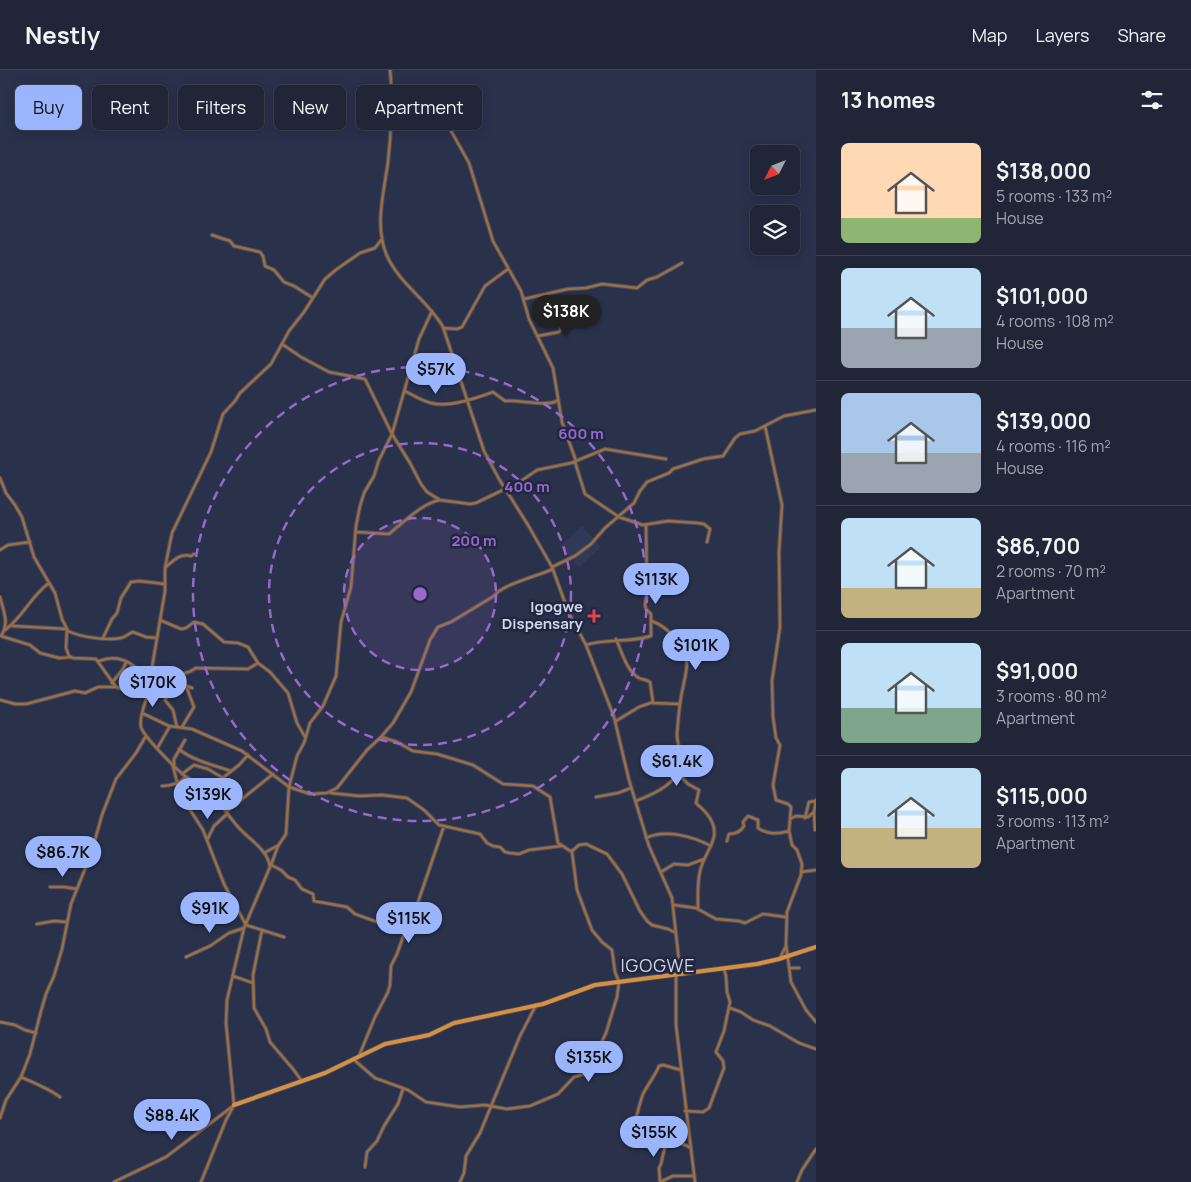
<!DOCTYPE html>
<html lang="en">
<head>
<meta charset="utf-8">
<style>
  :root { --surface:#202538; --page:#282d40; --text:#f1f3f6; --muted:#a2a5ae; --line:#3d4253; --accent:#9ab5fd }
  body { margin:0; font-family:Manrope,sans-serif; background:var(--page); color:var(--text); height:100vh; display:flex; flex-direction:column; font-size:19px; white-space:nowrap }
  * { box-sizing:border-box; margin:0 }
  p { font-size:16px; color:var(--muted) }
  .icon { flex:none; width:28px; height:28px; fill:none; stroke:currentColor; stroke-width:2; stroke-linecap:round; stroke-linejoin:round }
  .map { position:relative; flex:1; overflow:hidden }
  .sheet { display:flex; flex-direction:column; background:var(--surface); width:375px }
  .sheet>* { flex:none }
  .hud { position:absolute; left:15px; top:15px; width:475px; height:45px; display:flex; gap:10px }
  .needle { width:32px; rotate:228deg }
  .controls { position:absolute; left:750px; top:75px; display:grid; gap:10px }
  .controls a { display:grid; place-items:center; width:50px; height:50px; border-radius:8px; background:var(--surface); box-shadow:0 2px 12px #0003,0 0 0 1px var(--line); font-size:25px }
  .price { position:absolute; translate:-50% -42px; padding:0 11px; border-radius:18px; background:var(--accent); color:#111; font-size:16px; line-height:32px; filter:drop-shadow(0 1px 2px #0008) }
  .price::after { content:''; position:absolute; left:50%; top:30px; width:15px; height:11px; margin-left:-8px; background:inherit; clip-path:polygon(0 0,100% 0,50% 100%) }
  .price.current { background:#222; color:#fff }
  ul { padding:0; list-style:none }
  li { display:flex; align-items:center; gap:15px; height:125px; padding:0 25px }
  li+li { border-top:1px solid var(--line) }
  li span { display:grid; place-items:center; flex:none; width:140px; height:100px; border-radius:8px; color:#555 }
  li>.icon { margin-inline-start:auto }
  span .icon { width:60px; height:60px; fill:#fffc; stroke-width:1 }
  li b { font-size:21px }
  h2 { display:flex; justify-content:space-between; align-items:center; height:60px; padding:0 25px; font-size:21px }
  .pill { padding:0 18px; border-radius:8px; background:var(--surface); box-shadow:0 2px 12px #0003,0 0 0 1px var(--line); font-size:18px; line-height:45px }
  .pill.current { background:var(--accent); color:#111 }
  header { display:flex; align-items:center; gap:30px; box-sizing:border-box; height:70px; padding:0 25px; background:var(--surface); border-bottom:1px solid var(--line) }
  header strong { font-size:24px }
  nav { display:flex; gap:28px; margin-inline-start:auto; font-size:18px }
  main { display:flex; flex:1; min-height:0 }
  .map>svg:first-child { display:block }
  .built { fill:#313959 }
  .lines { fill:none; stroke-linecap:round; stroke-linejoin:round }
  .minor-casing { stroke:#484f67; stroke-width:4.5 }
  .secondary-casing { stroke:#484f67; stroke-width:5.5 }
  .minor { stroke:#9c6e41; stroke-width:2.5 }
  .secondary { stroke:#d78f40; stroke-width:4 }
  .ring { fill:none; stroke:#9968cd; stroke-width:2.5; stroke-dasharray:9 6 }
  .health-dot { fill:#e0444e; stroke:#212740; stroke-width:2 }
  .labels { text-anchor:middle; stroke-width:5; stroke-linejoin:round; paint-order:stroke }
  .poi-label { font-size:15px; font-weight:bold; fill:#d1d6e6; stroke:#212740; text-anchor:end }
  .quarter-label { font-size:18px; letter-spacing:1px; fill:#d1d6e6; stroke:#212740 }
  .centre { fill:#9968cd; stroke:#212740; stroke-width:2.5 }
  .ring-label { font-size:15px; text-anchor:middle; font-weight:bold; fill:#9968cd; stroke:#212740; stroke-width:5; stroke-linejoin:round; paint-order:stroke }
</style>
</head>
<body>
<header>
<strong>Nestly</strong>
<nav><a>Map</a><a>Layers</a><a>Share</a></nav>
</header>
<main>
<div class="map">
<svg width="816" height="1112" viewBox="0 0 816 1112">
  <rect width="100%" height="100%" fill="#2a314b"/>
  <!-- built -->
  <path class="built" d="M582,456L601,477L579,497L560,476Z"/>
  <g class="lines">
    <defs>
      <path id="minor" d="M390,0C393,26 391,66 388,92C384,122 374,156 387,186C400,214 428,231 443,257L484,381L499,409L528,455L552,497L568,541L586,575L614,647L629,710L649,776L672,828L679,891L687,903
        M429,34L450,59L469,93L493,171L521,221L529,249L553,298L562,352L576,391
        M212,165L230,171L234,176L260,182L263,186L265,196L274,200L284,212L294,216L313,228
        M524,229L568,219L586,218L602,214L637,218L647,210L657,207L682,193
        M443,258L457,259L462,257L485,216L508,199
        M538,266L559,262L561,259L559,249L566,247L567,243
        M282,274L301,287L329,302L365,309L392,364L410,393L421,414L427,422L440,430L470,434L476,433L505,419L511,418L537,400L571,393L605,379L666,389
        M405,321C413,325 422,331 431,333C448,338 477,328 493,322L505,331C518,329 549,338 558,330
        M765,356L782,435L779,482L780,557L772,611L773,647L776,668L780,675L773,715L776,730L788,734L791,737L789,761L792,775L797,780L802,794L801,805L787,842L786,874L791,912L806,940L816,952
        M575,392L585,424L619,447L643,455L668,451L697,453L704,454L710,459L707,472
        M0,408L6,423L15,435L22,447L34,487L55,523L62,549L67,559L66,578L69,586L73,588L96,589L116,617L147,627
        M356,462L389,464C401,454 424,432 440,430
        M0,480L8,475L30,472
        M166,497C174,490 180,483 191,486L194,484
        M552,497L575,486L591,474L605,458L634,433L640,421L647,412L669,403L673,399L703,389L723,386L735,368L740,364L755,361L784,346L816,340
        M0,527C3,540 10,553 1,566
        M160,550L181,559L186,558L194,552L203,554L224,572L238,573L248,577L258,593L270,602L288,623L297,653L305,667
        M13,556L67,559
        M5,560C23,547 31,526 49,513
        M68,561C80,567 108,571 121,568C126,567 129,563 133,562L146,567L157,568
        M1,566L30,575L40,583L59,588L71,587
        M103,568L112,549L117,543L121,528L131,512L139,511L165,514
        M586,575C607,568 630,573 651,566V544L646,539L645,535L647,521L646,455
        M99,591C112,586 124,588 135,597C140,601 141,609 149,611
        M151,602L192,618
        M155,607L157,619L166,626
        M173,610L181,604L189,602L196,598L248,599L258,593
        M177,612L165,630L173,640L177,657
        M112,613C117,605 124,601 126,592
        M162,613L166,607
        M0,630L15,634H26L75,621L85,623L98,617H115
        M652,633L680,634
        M142,643L169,656L192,659L242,681L289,717L310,724L327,723L337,718L367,680L381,667L393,653L411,622L430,570L438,557L451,552L494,526C503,514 538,506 553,499
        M616,651L639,637L653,632L650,612C646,609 643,610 639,608C626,600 622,582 616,569
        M182,657L194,637L186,616
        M158,677L170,656
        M179,679C191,690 216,696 231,701
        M174,695V689L185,670
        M173,696L180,724L203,760L224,814L246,855L284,867
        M678,703L688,714L699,720L696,733C700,737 704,740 707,744C725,767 705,779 700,801C697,814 698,826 698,839
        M182,704L194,695L208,699L223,708
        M162,716C170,716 181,713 185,707
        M331,723L359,726L382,725L407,728L424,740L439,755L480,764L487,773L493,776L500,777L505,782L510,783L519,784L529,780L561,776
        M214,727L224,707L239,695L248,685
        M596,727L618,723L631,718
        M636,731C651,725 671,717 679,701C685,689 677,677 677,664C678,651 679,636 682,622C687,596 693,589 673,566C667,559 662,555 652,551
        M226,742L273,704
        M814,742L815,760
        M805,748L809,732L815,731
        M790,749L796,746L808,747L814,742L816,730
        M646,768C666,759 692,766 711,776
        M207,770L214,756L227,744
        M727,771L729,764C735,764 741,761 744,756L743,752L748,746L758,750V758C768,765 778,764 789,761
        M572,781L579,775L586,774L607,784L622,804L640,841L647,851L652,855L668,859L674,862
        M264,783L277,776
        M271,795L278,776L286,764L289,717L297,686L304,673L310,653L323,636L336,606L341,552L351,517L356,456L360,436L364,423L374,406L379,390L392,364L419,269L432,241
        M271,795L281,800L288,807L295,810L302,819L313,824L314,831L347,837L355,844L394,858
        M661,802L674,794L688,795L704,789
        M801,802L816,800
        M50,817H64L77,819
        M674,835L696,838L716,849L739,851L745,853L763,844L786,847
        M37,854L54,851L67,852
        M262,860L253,905L254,938L266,959L270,972L293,999L301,1010
        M186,887L210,876L229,863L244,858
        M780,888L786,876
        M789,898H799
        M676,905V955L695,1112
        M233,906L253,913
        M730,938L741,942L753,950L770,956L799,973L816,979
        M0,952L15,955L25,960L36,963
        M359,986L375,947L388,922L390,915L391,896L397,884L409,850L416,838L444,756
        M353,989L375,1008L408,1020L426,1032L460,1037L485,1035L507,1039L530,1036L558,1024L574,1007L587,1003L606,963L617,927L619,912L615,902L612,880L602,872L592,860L577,820L572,782L558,773L550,727L533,716L503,714L473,695L437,684L413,681L397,672L381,667
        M681,1000L663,995L659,996C655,1006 648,1014 643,1024C640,1032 638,1042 635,1051C652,1080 668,1064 691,1078
        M21,1007C34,1013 48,1018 60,1027
        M685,1041L703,1042L709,1038L724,998L723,991L716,982L724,961L730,932L727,922L726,906L724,899
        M0,1048L6,1030L21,1007L30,984L41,941L46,924L54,906L62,879L71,834L91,784L102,745L116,709L136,683L146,666
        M365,1097L367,1082L377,1071L384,1056L398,1034L403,1019
        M114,1112L166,1087L233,1036
        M201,1112L226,1050L234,1035L226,953L227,930L244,858L270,797C268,780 250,770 239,758C227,745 219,729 204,718C198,713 191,710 185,706C177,700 143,666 141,657C139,648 144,636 147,627L165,521V498L172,463L211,382L223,344L235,331L240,323L271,294L289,261L304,242L325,209L337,199L360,183L375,178L382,169
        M460,1112L464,1103L466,1086L480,1063L520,966L536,935
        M660,1112L659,1098L661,1094L666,1072
        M660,1112L673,1106H694
        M797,1112L802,1100L816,1079"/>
      <path id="secondary" d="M234,1035L325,1003L385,974L429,965L454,953L543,934L595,915L757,894L779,889L816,877"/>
    </defs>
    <!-- minor casing -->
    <use href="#minor" class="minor-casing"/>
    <!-- secondary casing -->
    <use href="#secondary" class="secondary-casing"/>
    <!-- minor -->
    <use href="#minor" class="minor"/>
    <!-- secondary -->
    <use href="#secondary" class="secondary"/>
  </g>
  <!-- distance rings -->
  <circle cx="420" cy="524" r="76" fill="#9968cd" fill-opacity=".12"/>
  <g class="ring">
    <circle cx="420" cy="524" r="76"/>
    <circle cx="420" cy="524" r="151"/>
    <circle cx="420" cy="524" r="227"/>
  </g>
  <!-- markers -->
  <path class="health-dot" d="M591.5 538.5h5v5h5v5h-5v5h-5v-5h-5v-5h5z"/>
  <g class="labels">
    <!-- poi labels -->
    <g class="poi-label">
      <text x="583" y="542">Igogwe<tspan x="583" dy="17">Dispensary</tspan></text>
    </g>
    <!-- quarter labels -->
    <g class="quarter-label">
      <text x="658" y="902">IGOGWE</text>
    </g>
  </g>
  <circle cx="420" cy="524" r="8" class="centre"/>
  <g class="ring-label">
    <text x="581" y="369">600 m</text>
    <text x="527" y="422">400 m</text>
    <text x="474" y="476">200 m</text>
  </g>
</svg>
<div class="controls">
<a><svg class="needle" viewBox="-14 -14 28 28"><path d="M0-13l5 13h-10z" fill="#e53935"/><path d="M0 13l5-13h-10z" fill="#a2a5ae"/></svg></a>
<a><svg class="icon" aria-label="layers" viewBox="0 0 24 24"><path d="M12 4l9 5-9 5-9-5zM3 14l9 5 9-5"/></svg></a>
</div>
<b class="price current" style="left:566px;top:267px">$138K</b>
<b class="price" style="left:436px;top:325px">$57K</b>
<b class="price" style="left:656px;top:535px">$113K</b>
<b class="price" style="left:696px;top:601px">$101K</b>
<b class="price" style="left:153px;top:638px">$170K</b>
<b class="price" style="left:677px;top:717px">$61.4K</b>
<b class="price" style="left:208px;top:750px">$139K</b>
<b class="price" style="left:63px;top:808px">$86.7K</b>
<b class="price" style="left:210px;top:864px">$91K</b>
<b class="price" style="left:409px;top:874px">$115K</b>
<b class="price" style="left:589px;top:1013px">$135K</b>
<b class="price" style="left:172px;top:1071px">$88.4K</b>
<b class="price" style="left:654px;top:1088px">$155K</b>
<div class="hud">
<a class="pill current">Buy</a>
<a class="pill">Rent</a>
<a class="pill">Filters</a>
<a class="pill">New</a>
<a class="pill">Apartment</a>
</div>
</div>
<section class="sheet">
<h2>13 homes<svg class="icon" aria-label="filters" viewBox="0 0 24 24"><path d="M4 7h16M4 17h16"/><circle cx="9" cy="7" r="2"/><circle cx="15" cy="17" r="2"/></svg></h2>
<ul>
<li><span style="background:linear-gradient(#ffd9b3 75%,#8fb573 0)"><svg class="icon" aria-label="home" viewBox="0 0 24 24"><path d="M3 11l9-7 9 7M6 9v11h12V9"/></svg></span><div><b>$138,000</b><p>5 rooms · 133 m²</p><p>House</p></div></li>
<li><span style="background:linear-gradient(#bfe0f5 60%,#9aa5b1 0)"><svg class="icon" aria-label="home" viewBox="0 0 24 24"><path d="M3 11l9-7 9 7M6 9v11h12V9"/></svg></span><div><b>$101,000</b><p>4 rooms · 108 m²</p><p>House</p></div></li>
<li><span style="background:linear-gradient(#a9c7e8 60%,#9aa5b1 0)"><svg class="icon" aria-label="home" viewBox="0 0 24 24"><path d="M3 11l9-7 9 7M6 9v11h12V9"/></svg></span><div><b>$139,000</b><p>4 rooms · 116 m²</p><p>House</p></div></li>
<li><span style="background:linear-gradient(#bfe0f5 70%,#c2b280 0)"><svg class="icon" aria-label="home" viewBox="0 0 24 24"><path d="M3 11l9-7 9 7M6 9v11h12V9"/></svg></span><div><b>$86,700</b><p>2 rooms · 70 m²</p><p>Apartment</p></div></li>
<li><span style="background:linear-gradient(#bfe0f5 65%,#7fa58c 0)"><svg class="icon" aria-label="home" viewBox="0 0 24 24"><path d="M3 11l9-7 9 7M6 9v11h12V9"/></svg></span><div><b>$91,000</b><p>3 rooms · 80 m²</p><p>Apartment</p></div></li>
<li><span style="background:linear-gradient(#bfe0f5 60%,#c2b280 0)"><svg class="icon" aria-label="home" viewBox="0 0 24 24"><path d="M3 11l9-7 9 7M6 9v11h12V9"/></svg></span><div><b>$115,000</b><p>3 rooms · 113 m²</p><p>Apartment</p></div></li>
</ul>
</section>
</main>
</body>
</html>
